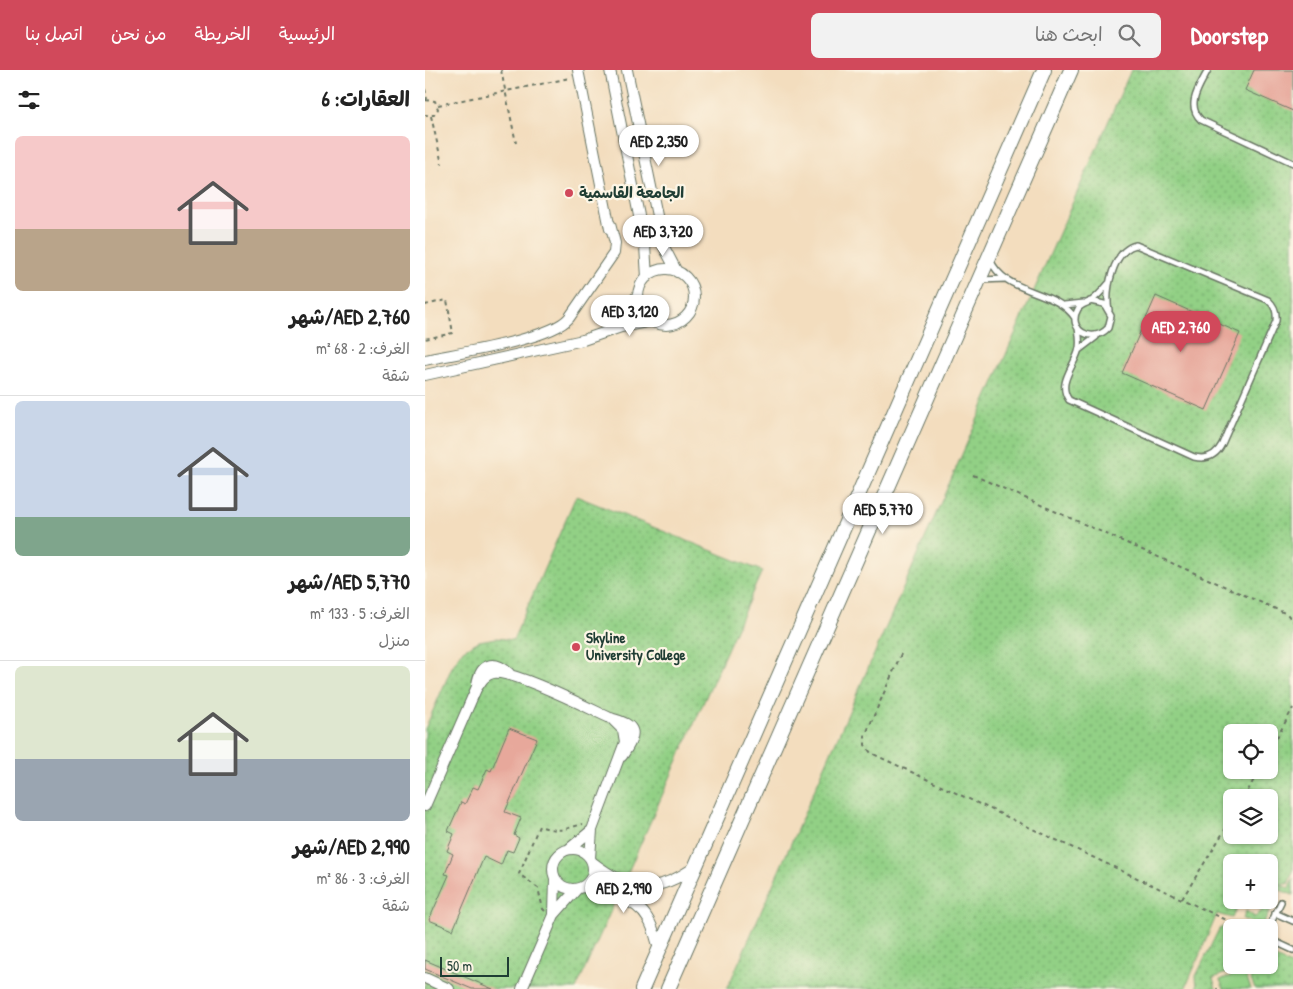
<!DOCTYPE html>
<html lang="ar">
<head>
<meta charset="utf-8">
<style>
  :root { --surface:#fff; --page:#f2f2f2; --text:#222; --muted:#767676; --line:#e0e0e0; --accent:#d1495b }
  body { margin:0; font-family:"Patrick Hand","Playpen Sans Arabic",sans-serif; background:var(--page); color:var(--text); direction:rtl; height:100vh; display:flex; flex-direction:column; font-size:19px; white-space:nowrap }
  * { box-sizing:border-box; margin:0 }
  p { font-size:16px; color:var(--muted) }
  .icon { flex:none; width:28px; height:28px; fill:none; stroke:currentColor; stroke-width:2; stroke-linecap:round; stroke-linejoin:round }
  .map { position:relative; flex:1; overflow:hidden; direction:ltr }
  .drawer { display:flex; flex-direction:column; background:var(--surface); width:425px }
  .drawer>* { flex:none }
  .controls { position:absolute; left:798px; top:654px; display:grid; gap:10px }
  .controls a { display:grid; place-items:center; width:55px; height:55px; border-radius:8px; background:var(--surface); box-shadow:0 1px 4px #0004; font-size:25px }
  .scale { position:absolute; left:15px; bottom:12px; width:69px; box-sizing:border-box; padding-left:5px; border:2px solid #1f3d34; border-top:0; font-size:14px; line-height:18px; white-space:nowrap; color:#1f3d34; -webkit-text-stroke:4px #fcf5e5; paint-order:stroke }
  .price { position:absolute; translate:-50% -42px; padding:0 11px; border-radius:18px; background:#fff; color:#222; font-size:16px; line-height:32px; filter:drop-shadow(0 1px 2px #0008) }
  .price::after { content:''; position:absolute; left:50%; top:30px; width:15px; height:11px; margin-left:-8px; background:inherit; clip-path:polygon(0 0,100% 0,50% 100%) }
  .price.on { background:var(--accent); color:#fff }
  ul { padding:0; list-style:none }
  li { display:grid; align-content:center; gap:10px; height:265px; padding:0 15px }
  li+li { border-top:1px solid var(--line) }
  li span { display:grid; place-items:center; height:155px; border-radius:8px; color:#555 }
  li>.icon { margin-inline-start:auto }
  span .icon { width:90px; height:90px; fill:#fffc; stroke-width:1 }
  li b { font-size:21px }
  h2 { display:flex; justify-content:space-between; align-items:center; height:60px; padding:0 15px; font-size:21px }
  header { display:flex; align-items:center; gap:30px; box-sizing:border-box; height:70px; padding:0 25px; background:var(--accent); color:#fff }
  header strong { font-size:24px }
  nav { display:flex; gap:28px; margin-inline-start:auto; font-size:18px }
  .search { width:350px; height:45px; background:var(--page); display:flex; align-items:center; gap:12px; box-sizing:border-box; padding:0 18px; border-radius:8px; color:var(--muted); font-size:19px }
  main { display:flex; flex:1; min-height:0 }
  .map>svg:first-child { display:block }
  .grass { fill:url(#grass-dots); stroke:#58865c; fill-rule:evenodd }
  .garden { fill:#92d085; stroke:#58865c }
  .building { fill:#e7a89b }
  .lines { fill:none; stroke-linecap:round; stroke-linejoin:round }
  .lane-casing { stroke:#697564; stroke-width:8 }
  .street-casing { stroke:#697564; stroke-width:12 }
  .secondary-casing { stroke:#697564; stroke-width:16 }
  .path { stroke:#697564; stroke-width:2; stroke-dasharray:4 4; stroke-linecap:butt }
  .lane { stroke:#fff; stroke-width:5 }
  .street { stroke:#fff; stroke-width:10 }
  .secondary { stroke:#fff; stroke-width:14 }
  .poi-dot { fill:#d1495b; stroke:#fcf5e5; stroke-width:2 }
  .labels { text-anchor:middle; stroke-width:4.5; stroke-linejoin:round; paint-order:stroke }
  .poi-label { font-size:15px; font-weight:bold; fill:#1f3d34; stroke:#fcf5e5; text-anchor:start }
</style>
</head>
<body>
<header>
<strong>Doorstep</strong>
<div class="search"><svg class="icon" aria-label="search" viewBox="0 0 24 24"><circle cx="10" cy="10" r="6"/><path d="M15 15l6 6"/></svg>ابحث هنا</div>
<nav><a>الرئيسية</a><a>الخريطة</a><a>من نحن</a><a>اتصل بنا</a></nav>
</header>
<main>
<div class="map">
<svg width="868" height="919" viewBox="0 0 868 919">
  <defs>
    <pattern id="grass-dots" width="8" height="8" patternUnits="userSpaceOnUse" patternTransform="scale(1.25)"><rect width="8" height="8" fill="#92d085"/><path d="M2 2h.1M6 6h.1" fill="none" stroke="#77aa6e" stroke-width="1.8" stroke-linecap="round"/></pattern>
  </defs>
  <rect width="100%" height="100%" fill="#fcf5e5"/>
  <filter id="ink" filterUnits="userSpaceOnUse"><feTurbulence type="fractalNoise" baseFrequency=".02" numOctaves="2"/><feDisplacementMap in="SourceGraphic" scale="10" xChannelSelector="R" yChannelSelector="G"/><feConvolveMatrix kernelMatrix="1 2 1 2 8 2 1 2 1" color-interpolation-filters="sRGB"/></filter>
  <filter id="wash" filterUnits="userSpaceOnUse"><feTurbulence type="fractalNoise" baseFrequency=".0096" numOctaves="4" result="noise"/><feDisplacementMap in="SourceGraphic" scale="20" xChannelSelector="R" yChannelSelector="G"/><feGaussianBlur stdDeviation="1.12" result="paint"/><feColorMatrix in="noise" values="0 0 0 0 0 0 0 0 0 0 0 0 0 0 0 0 0 1.4 0 .05"/><feComposite in="paint" operator="in"/></filter>
  <g filter="url(#wash)">
    <rect width="100%" height="100%" fill="#f3ddbe"/>
    <!-- grass -->
    <path class="grass" d="M706,0H868V802L863,814H854L864,818L868,809V825L855,820L837,857L818,849L821,841L830,847L838,840L815,831L807,848L792,844L760,919H302ZM806,662H844V700H806ZM806,728H844V765H806ZM806,792H844V830H806Z
      M151,426L337,501L151,919H0V659L27,597L38,580L54,571L71,568L88,570Z
      M802,855L807,857L806,895H844V885L868,896V919H830L820,896L788,908L791,919H772L771,906L794,859Z"/>
    <!-- garden -->
    <path class="garden" d="M819,901L826,919H799L795,910Z"/>
    <g id="blocks">
      <!-- building -->
      <path class="building" d="M829,0H868V41L820,20Z
        M731,226L815,263L781,340L697,303Z
        M84,658L112,669L80,742L96,748L89,765L94,768L88,782L82,780L76,795L59,787L28,860L4,850L24,805L20,804L28,784L22,781L29,764L23,761L36,732L40,734L48,717L53,719L62,699L66,701Z
        M0,890L68,919H47L0,899Z"/>
    </g>
  </g>
  <g filter="url(#ink)">
    <use href="#blocks" fill-opacity="0" stroke="#697564" stroke-width="1"/>
    <g class="lines">
      <defs>
        <path id="lane" d="M783,0C775,16 760,35 776,50L868,93
          M565,189C579,225 630,218 650,248
          M556,210L580,209
          M665,231L679,234L686,246L683,258C667,275 641,259 653,239C656,234 661,234 666,231C672,227 678,220 683,214
          M639,235L659,233
          M653,258C654,266 656,274 653,282C648,298 632,314 644,330L769,387C782,390 791,386 797,374L851,251C852,242 850,236 843,230L711,175C688,180 680,220 684,240
          M654,280L671,267
          M850,843L868,851
          M816,857V858
          M844,869L868,880
          M849,872L844,857L856,832"/>
        <path id="street" d="M153,0L185,159
          M185,0L220,176L222,207
          M202,0L238,175L252,202
          M213 227a28 28 0 1 1 56 0a28 28 0 1 1-56 0Z
          M182,260L213,225
          M0,290C32,283 125,270 144,248L189,183L190,173L185,154
          M0,305L158,270L196,257L226,251
          M52,615C55,594 68,589 84,603
          M0,736L51,619C56,612 59,605 68,603C87,599 163,638 185,648C214,655 212,664 197,686
          M128 799a20 20 0 1 1 40 0a20 20 0 1 1-40 0Z
          M144,779L167,760
          M165,788L167,760L200,672L198,660L186,648
          M167,792C206,822 231,825 271,796
          M158,817C180,821 211,828 223,849C229,858 231,869 234,879
          M129,844L130,809
          M0,908L24,919
          M97,919L129,845L152,819"/>
        <path id="secondary" d="M217,919L619,0
          M243,919L646,0"/>
      </defs>
      <!-- lane casing -->
      <use href="#lane" class="lane-casing"/>
      <!-- street casing -->
      <use href="#street" class="street-casing"/>
      <!-- secondary casing -->
      <use href="#secondary" class="secondary-casing"/>
      <!-- path -->
      <path class="path" d="M76,0L91,73
        M0,19L2,29
        M0,30L10,31L13,39L9,45H0
        M13,35L145,8
        M6,46L17,94
        M0,235L22,230L28,263L0,269
        M548,405L862,544L868,551
        M476,584L440,666V675L446,683L810,854
        M844,682L868,638
        M819,728L834,700
        M757,829L806,750
        M120,841L118,839L113,818L94,804L114,756C135,763 139,759 158,754
        M792,918V919"/>
      <!-- lane -->
      <use href="#lane" class="lane"/>
      <!-- street -->
      <use href="#street" class="street"/>
      <!-- secondary -->
      <use href="#secondary" class="secondary"/>
    </g>
  </g>
  <!-- markers -->
  <g class="poi-dot">
    <circle cx="144" cy="123" r="5"/>
    <circle cx="151" cy="577" r="5"/>
  </g>
  <g class="labels">
    <!-- poi labels -->
    <g class="poi-label">
      <text x="154" y="128">الجامعة القاسمية</text>
      <text x="161" y="573">Skyline<tspan x="161" dy="17">University College</tspan></text>
    </g>
  </g>
</svg>
<div class="controls">
<a><svg class="icon" aria-label="locate" viewBox="0 0 24 24"><circle cx="12" cy="12" r="6"/><path d="M12 2v4M12 18v4M2 12h4M18 12h4"/></svg></a>
<a><svg class="icon" aria-label="layers" viewBox="0 0 24 24"><path d="M12 4l9 5-9 5-9-5zM3 14l9 5 9-5"/></svg></a>
<a>+</a>
<a>−</a>
</div>
<div class="scale">50 m</div>
<b class="price" style="left:234px;top:97px">AED 2,350</b>
<b class="price" style="left:238px;top:187px">AED 3,720</b>
<b class="price" style="left:205px;top:267px">AED 3,120</b>
<b class="price on" style="left:756px;top:283px">AED 2,760</b>
<b class="price" style="left:458px;top:465px">AED 5,770</b>
<b class="price" style="left:199px;top:844px">AED 2,990</b>
</div>
<section class="drawer">
<h2>العقارات: 6<svg class="icon" aria-label="filters" viewBox="0 0 24 24"><path d="M4 7h16M4 17h16"/><circle cx="9" cy="7" r="2"/><circle cx="15" cy="17" r="2"/></svg></h2>
<ul>
<li><span style="background:linear-gradient(#f6c9c9 60%,#b9a48a 0)"><svg class="icon" aria-label="home" viewBox="0 0 24 24"><path d="M3 11l9-7 9 7M6 9v11h12V9"/></svg></span><div><b>AED 2,760/شهر</b><p>الغرف: 2 · 68 m²</p><p>شقة</p></div></li>
<li><span style="background:linear-gradient(#c9d6e8 75%,#7fa58c 0)"><svg class="icon" aria-label="home" viewBox="0 0 24 24"><path d="M3 11l9-7 9 7M6 9v11h12V9"/></svg></span><div><b>AED 5,770/شهر</b><p>الغرف: 5 · 133 m²</p><p>منزل</p></div></li>
<li><span style="background:linear-gradient(#dfe7d0 60%,#9aa5b1 0)"><svg class="icon" aria-label="home" viewBox="0 0 24 24"><path d="M3 11l9-7 9 7M6 9v11h12V9"/></svg></span><div><b>AED 2,990/شهر</b><p>الغرف: 3 · 86 m²</p><p>شقة</p></div></li>
</ul>
</section>
</main>
</body>
</html>
